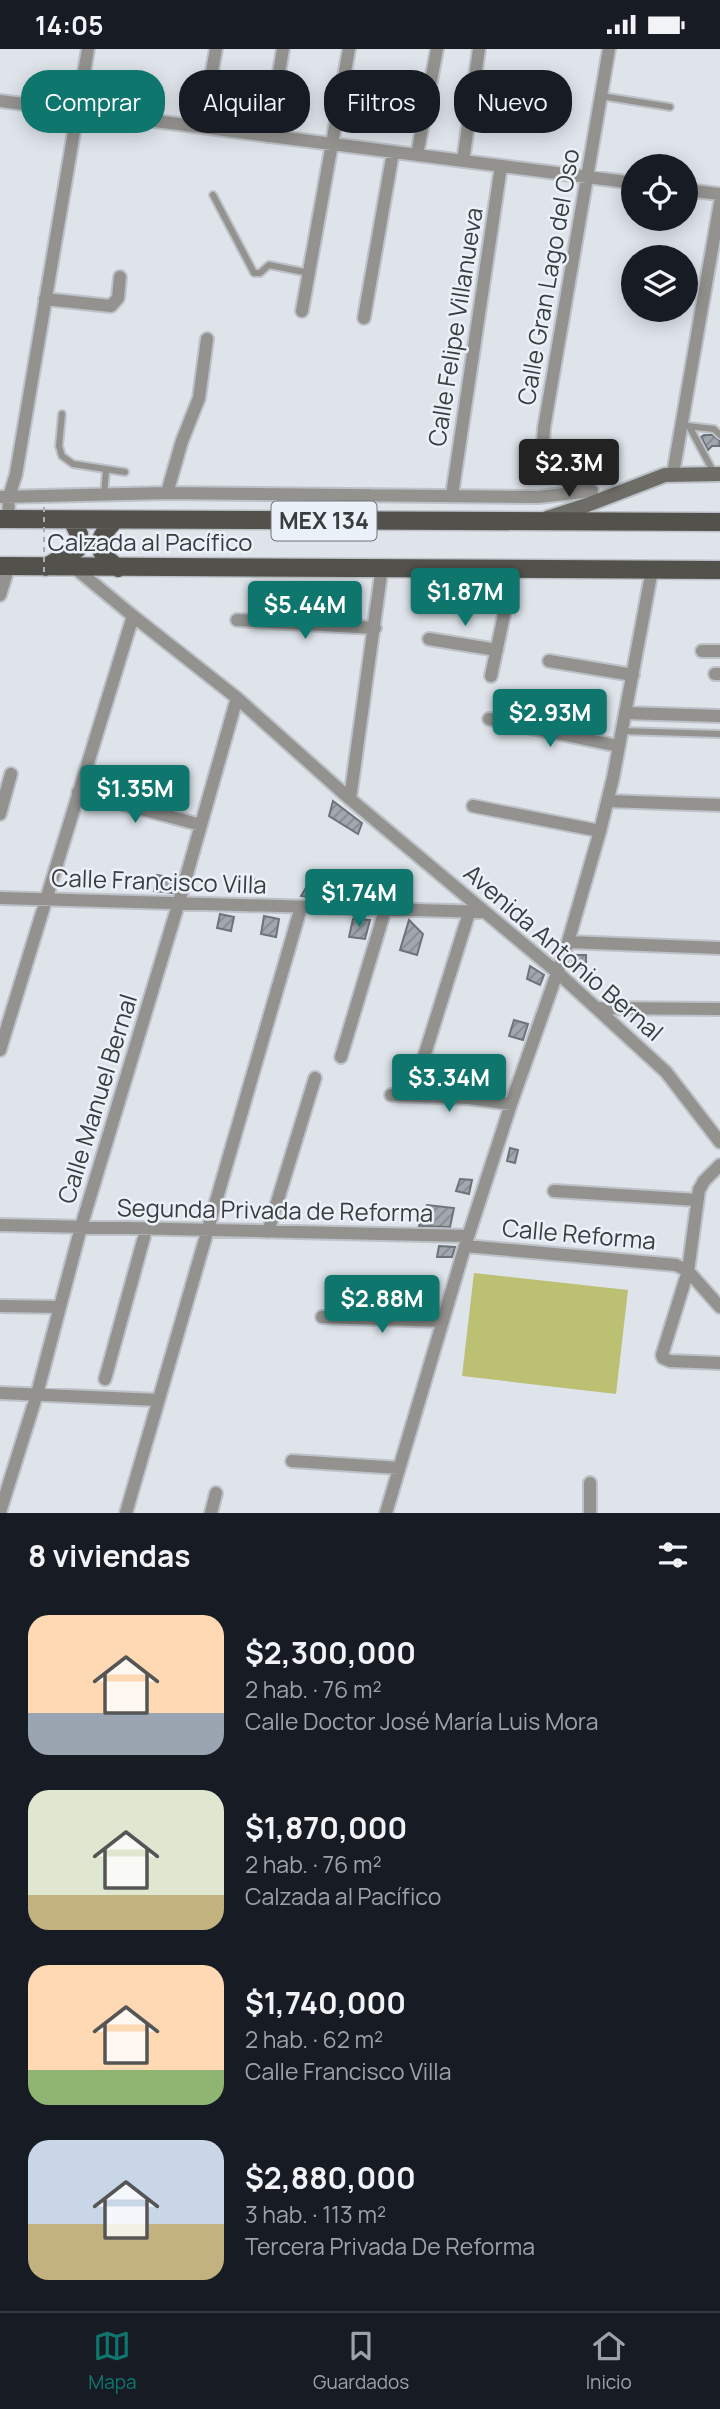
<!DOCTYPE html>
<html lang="es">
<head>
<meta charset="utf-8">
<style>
  :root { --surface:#171b24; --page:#242831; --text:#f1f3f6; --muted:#9ea1a6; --line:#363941; --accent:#0f766e }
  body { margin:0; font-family:Manrope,sans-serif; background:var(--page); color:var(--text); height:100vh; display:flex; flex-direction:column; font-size:26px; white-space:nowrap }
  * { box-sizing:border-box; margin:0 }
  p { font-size:23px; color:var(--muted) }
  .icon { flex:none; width:38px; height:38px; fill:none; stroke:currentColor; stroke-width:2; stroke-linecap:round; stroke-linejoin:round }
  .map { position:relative; height:1464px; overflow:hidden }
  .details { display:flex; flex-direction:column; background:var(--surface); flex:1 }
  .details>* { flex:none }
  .top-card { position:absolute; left:21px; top:21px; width:679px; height:63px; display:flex; gap:14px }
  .controls { position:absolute; left:621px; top:105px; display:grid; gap:14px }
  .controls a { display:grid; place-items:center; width:77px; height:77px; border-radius:50%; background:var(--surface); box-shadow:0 4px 18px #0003; font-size:35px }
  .price { position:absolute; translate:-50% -60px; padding:0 16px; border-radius:7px; background:var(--accent); color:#fff; font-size:23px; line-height:46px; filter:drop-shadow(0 2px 4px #0008) }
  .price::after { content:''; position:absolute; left:50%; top:42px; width:21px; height:16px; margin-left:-10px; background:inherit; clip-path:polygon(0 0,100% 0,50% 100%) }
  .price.selected { background:#222; color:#fff }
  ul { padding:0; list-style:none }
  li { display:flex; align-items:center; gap:21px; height:175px; padding:0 28px }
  li span { display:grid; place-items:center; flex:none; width:196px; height:140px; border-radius:21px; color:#555 }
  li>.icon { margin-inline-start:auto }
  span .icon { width:84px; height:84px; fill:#fffc; stroke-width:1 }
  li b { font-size:30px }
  h2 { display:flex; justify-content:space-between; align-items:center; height:84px; padding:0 28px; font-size:30px }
  .pill { padding:0 24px; border-radius:28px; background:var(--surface); box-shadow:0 4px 18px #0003; font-size:24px; line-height:63px }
  .pill.selected { background:var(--accent); color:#fff }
  .status { display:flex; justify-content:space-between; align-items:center; height:49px; padding:0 35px; background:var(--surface); direction:ltr }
  .status svg { height:19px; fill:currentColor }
  .tab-bar { display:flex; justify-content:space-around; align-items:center; height:98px; border-top:2px solid var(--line); background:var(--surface); font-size:19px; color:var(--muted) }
  .tab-bar a { display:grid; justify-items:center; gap:4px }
  .tab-bar .selected { color:var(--accent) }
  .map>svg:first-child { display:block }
  .pitch { fill:#bbc072 }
  .building { fill:url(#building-hatch); stroke:#6e7379; stroke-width:2 }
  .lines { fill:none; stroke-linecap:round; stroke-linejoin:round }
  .lane-casing { stroke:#bdc2c8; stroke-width:10 }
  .street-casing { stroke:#bdc2c8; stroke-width:16 }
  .secondary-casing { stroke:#bdc2c8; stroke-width:18 }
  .primary-casing { stroke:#bdc2c8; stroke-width:21 }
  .lane { stroke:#93928f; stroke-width:6 }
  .street { stroke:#93928f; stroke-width:12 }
  .secondary { stroke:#6d6c67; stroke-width:14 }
  .primary { stroke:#52514b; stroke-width:18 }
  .path-bridge { stroke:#aaaeb3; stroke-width:2; stroke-dasharray:5 5; stroke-linecap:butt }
  .labels { text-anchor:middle; stroke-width:5; stroke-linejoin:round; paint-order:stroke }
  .shield { fill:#ebf1f8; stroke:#6f7276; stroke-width:2 }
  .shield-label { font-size:23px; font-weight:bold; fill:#3a3c3e }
  .street-label { font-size:24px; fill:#3a3c3e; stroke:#ebf1f8 }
</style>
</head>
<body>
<div class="status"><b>14:05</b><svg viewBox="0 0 49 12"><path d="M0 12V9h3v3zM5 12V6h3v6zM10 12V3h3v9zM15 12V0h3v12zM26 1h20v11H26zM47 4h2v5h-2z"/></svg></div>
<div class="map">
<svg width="720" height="1464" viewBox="0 0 720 1464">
  <defs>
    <pattern id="building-hatch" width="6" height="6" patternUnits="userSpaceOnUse" patternTransform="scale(1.75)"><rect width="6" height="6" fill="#a1a7ad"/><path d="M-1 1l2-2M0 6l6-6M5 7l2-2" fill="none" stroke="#84898e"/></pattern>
  </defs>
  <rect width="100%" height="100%" fill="#dee4ea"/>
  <!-- pitch -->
  <path class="pitch" d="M474,1224L628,1241L616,1345L462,1327Z"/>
  <!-- building -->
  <path class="building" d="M704,386H712L720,392V397H712L708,401L701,388Z
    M333,752L362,774L358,785L329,767Z
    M157,826L175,829L172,844L154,842Z
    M245,828L256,831L252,845L240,844Z
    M307,837L318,839L315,849L301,847Z
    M220,865L234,868L231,882L217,879Z
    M264,867L279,870L276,888L261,885Z
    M353,870L370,871L365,890L349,888Z
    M409,871L423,885L417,906L400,901Z
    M575,906H586V919L570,918Z
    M530,917L544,926L540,936L527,930Z
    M514,971L528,975L523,991L509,987Z
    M510,1099L518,1101L515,1114L507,1112Z
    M460,1130L472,1131L469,1145L456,1142Z
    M427,1156L454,1159L450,1178L419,1177Z
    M439,1197L455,1198L452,1208H437Z"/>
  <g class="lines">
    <defs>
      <path id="lane" d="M601,47L670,58
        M213,146L254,224H260L269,216L309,224
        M62,365L59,397L62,407L73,415L125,423
        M687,377L714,380L720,386
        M689,377L714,424
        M104,445L106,422
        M621,682L720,685"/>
      <path id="street" d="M0,52L634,134
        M202,78L216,0
        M268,87L283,0
        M417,106L437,0
        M463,112L479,0
        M686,141L720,145
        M45,250L111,257L118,249L120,228
        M302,262L349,0
        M364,269L393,103
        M673,425L720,154
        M591,441L541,422L544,379L609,0
        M167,444L182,392L199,349L207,290
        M452,446L501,117
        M0,448L167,444L538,448L592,442
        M8,470L9,448L16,425L88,0
        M368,472L369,446
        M75,519L133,567L237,649L350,750L558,924L666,1023L720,1093
        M0,546L9,517
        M237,571L375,579
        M429,590L497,601
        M702,602H720
        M549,612L633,626
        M715,625H720
        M491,627L514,519
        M625,664L720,667
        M489,670L618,697
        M78,743L201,776
        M350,750L382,518
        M608,752L720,756
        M473,757L600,782
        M0,765L11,725
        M0,849L485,863
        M568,893L720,899
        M596,959L720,960
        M0,1001L133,567
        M341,1008L385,861
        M423,1011L469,864
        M391,1046L469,1049L511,1055
        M720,1116L704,1132L699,1141L688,1222L662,1306L663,1309L670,1312L720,1314
        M554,1142L697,1151
        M0,1176L468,1187
        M268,1183L315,1029
        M465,1197L676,1216L688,1222L720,1258
        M0,1257L60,1258
        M322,1268L442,1272
        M105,1330L146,1181
        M0,1344L158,1351
        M292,1412L399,1419
        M0,1463L37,1345L81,1178L179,853L237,649
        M126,1464L301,858
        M211,1464L216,1444
        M386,1464L465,1197L511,1055L568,893L600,782L613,729L652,521
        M590,1464V1434"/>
      <path id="secondary" d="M547,469L587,456L665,426L720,425"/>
      <path id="primary" d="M0,470L720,473
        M114,472C94,493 96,503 118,519
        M0,517L720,521
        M46,518L77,500L79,485L72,471"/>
    </defs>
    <!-- lane casing -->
    <use href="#lane" class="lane-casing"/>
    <!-- street casing -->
    <use href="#street" class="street-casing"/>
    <!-- secondary casing -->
    <use href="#secondary" class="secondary-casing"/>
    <!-- primary casing -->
    <use href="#primary" class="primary-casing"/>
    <!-- lane -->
    <use href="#lane" class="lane"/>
    <!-- street -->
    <use href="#street" class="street"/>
    <!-- secondary -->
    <use href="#secondary" class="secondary"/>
    <!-- primary -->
    <use href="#primary" class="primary"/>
    <!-- path-bridge -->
    <path class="path-bridge" d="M44,458V528"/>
  </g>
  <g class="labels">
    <!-- shield labels -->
    <rect class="shield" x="271.5" y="452.5" width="105" height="39" rx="5"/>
    <g class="shield-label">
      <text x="324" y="480">MEX 134</text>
    </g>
    <!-- street labels -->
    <g class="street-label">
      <text transform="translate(549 228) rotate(-80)" y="8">Calle Gran Lago del Oso</text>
      <text transform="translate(456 278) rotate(-81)" y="8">Calle Felipe Villanueva</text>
      <text x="150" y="502">Calzada al Pacífico</text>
      <text transform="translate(159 833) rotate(2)" y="8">Calle Francisco Villa</text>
      <text transform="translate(563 904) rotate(41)" y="8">Avenida Antonio Bernal</text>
      <text transform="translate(98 1050) rotate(-73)" y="8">Calle Manuel Bernal</text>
      <text transform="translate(275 1162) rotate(1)" y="8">Segunda Privada de Reforma</text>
      <text transform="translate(579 1186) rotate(5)" y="8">Calle Reforma</text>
    </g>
  </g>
</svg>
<div class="controls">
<a><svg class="icon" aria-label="locate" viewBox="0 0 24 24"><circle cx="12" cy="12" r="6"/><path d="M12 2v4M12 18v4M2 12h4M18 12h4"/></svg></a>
<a><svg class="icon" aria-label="layers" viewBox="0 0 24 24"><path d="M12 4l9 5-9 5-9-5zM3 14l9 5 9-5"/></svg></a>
</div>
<b class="price selected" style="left:569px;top:450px">$2.3M</b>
<b class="price" style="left:465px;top:579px">$1.87M</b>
<b class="price" style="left:305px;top:592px">$5.44M</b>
<b class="price" style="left:550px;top:700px">$2.93M</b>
<b class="price" style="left:135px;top:776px">$1.35M</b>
<b class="price" style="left:359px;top:880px">$1.74M</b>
<b class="price" style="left:449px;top:1065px">$3.34M</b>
<b class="price" style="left:382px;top:1286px">$2.88M</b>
<div class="top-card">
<a class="pill selected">Comprar</a>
<a class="pill">Alquilar</a>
<a class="pill">Filtros</a>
<a class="pill">Nuevo</a>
</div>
</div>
<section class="details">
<h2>8 viviendas<svg class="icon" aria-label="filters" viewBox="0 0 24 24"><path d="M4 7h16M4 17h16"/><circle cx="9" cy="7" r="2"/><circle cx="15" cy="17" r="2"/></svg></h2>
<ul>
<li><span style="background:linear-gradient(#ffd9b3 70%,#9aa5b1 0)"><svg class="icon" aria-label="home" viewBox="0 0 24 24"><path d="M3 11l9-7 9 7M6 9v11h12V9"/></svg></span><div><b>$2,300,000</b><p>2 hab. · 76 m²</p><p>Calle Doctor José María Luis Mora</p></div></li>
<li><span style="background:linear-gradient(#dfe7d0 75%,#c2b280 0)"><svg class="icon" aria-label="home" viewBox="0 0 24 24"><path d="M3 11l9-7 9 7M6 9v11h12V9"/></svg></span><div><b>$1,870,000</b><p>2 hab. · 76 m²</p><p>Calzada al Pacífico</p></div></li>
<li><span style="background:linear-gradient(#ffd9b3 75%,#8fb573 0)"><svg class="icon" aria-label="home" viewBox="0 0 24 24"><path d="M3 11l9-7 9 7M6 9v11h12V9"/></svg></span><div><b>$1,740,000</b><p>2 hab. · 62 m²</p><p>Calle Francisco Villa</p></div></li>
<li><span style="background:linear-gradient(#c9d6e8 60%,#c2b280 0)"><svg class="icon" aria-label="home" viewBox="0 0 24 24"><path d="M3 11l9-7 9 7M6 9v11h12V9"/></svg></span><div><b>$2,880,000</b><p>3 hab. · 113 m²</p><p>Tercera Privada De Reforma</p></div></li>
</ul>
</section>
<nav class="tab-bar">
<a class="selected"><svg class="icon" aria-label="map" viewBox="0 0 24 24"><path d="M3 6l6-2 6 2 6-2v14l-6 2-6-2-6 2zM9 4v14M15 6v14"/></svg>Mapa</a>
<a><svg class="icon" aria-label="saved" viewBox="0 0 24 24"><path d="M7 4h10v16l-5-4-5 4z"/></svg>Guardados</a>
<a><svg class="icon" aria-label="home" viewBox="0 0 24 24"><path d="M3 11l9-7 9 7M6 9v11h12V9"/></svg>Inicio</a>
</nav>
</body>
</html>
